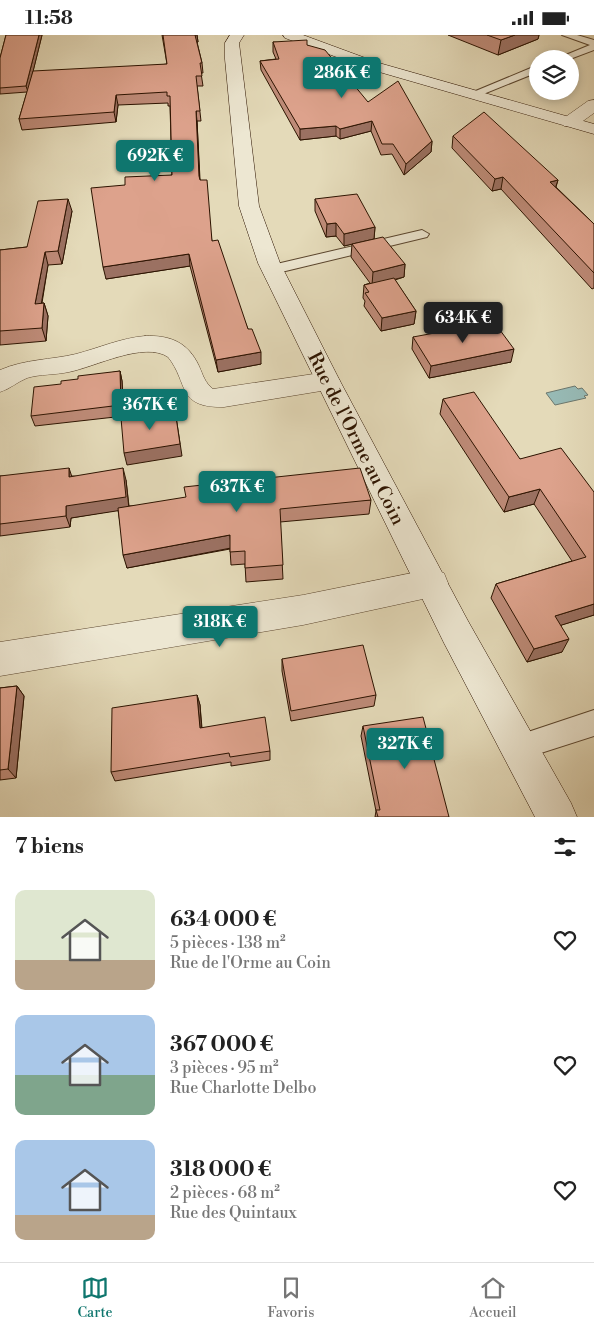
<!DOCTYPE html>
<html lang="fr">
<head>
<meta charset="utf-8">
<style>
  :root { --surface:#fff; --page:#f2f2f2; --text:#222; --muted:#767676; --line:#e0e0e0; --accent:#0f766e }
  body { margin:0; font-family:"Libre Bodoni",serif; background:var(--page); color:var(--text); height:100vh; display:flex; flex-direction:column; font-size:19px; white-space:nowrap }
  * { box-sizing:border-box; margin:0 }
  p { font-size:16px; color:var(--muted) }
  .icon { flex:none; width:28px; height:28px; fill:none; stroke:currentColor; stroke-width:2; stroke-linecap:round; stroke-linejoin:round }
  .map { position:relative; height:782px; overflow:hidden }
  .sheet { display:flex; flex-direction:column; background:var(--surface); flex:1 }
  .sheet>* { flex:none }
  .fabs { position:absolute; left:529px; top:15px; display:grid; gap:10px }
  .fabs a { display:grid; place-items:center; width:50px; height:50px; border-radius:50%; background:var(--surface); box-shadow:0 2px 8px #0003; font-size:25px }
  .price { position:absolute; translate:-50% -42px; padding:0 11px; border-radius:5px; background:var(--accent); color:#fff; font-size:16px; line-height:32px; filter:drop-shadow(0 1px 2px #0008) }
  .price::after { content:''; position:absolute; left:50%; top:30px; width:15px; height:11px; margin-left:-8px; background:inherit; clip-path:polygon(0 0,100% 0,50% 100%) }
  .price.selected { background:#222; color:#fff }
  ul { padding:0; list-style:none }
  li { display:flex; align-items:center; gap:15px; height:125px; padding:0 15px }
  li span { display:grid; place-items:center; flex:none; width:140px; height:100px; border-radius:10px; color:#555 }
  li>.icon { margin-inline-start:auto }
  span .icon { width:60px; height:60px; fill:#fffc; stroke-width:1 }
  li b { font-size:21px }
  h2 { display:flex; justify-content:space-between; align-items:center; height:60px; padding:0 15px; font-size:21px }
  .status { display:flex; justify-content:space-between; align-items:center; height:35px; padding:0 25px; background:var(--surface); direction:ltr }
  .status svg { height:14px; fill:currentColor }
  .tabs { display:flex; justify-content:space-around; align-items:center; height:70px; border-top:1px solid var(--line); background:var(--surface); font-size:14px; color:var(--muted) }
  .tabs a { display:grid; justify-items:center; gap:2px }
  .tabs .selected { color:var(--accent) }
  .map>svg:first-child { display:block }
  .water { fill:#97bab5; stroke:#6c776d }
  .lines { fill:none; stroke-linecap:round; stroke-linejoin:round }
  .lane-casing { stroke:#5a452e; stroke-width:2 }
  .street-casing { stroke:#5a452e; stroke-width:1 }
  .secondary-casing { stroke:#2c1300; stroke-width:1 }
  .lane { fill:#ede7d2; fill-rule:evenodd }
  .street { fill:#ede7d2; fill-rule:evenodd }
  .secondary { fill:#ede7d2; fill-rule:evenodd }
  .wall { fill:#be8b78; stroke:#2c1300 }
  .shaded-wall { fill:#9b7162; stroke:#2c1300 }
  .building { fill:#dda28c; stroke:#2c1300 }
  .labels { text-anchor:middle; stroke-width:4.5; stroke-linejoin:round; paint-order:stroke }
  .street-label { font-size:19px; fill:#2c1300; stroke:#ede7d2 }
</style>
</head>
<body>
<div class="status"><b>11:58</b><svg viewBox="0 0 49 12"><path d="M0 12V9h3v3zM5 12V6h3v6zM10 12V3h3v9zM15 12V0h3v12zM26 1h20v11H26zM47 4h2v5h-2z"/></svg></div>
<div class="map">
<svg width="594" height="782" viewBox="0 0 594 782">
  <rect width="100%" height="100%" fill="#e4dab9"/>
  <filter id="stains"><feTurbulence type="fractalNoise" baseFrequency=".004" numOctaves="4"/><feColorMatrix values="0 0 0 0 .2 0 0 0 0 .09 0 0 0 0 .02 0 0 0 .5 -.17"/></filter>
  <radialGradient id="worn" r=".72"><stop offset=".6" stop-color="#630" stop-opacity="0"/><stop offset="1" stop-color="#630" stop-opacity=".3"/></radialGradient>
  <!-- water -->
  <path class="water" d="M575,351L578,354L582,353L588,360L584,361L586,363L555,370L546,358Z"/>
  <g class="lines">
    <defs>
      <path id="lane" d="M562,0H577L594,5V15L570,24H556L590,10Z
        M538,30V37L476,62L472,63L466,60Z
        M422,195L429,199L427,202L273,239L265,234L268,231Z
        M594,675V701L519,725L510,721L506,712L510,703Z"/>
      <path id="street" d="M594,65V78L576,91H564L561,87L564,83L588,66Z
        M145,301C170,300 188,307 199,331C203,340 205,348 213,354L327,337L336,340L340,346L336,352L327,355L224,372C176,373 189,348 168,322C144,306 95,332 69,337C55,340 40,339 27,343C17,347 10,354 0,357V335C25,324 51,325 76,319C99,313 121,303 145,301Z
        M432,534L444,538L448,548L444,558L432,562L303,590L0,641V607L303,560Z"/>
      <path id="secondary" d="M230,0H244L239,8L241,24L259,171L280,228L340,346L468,586L571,768L577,782H535L444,608L258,228L239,171L225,24V8Z
        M283,0H303L379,28L594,89V99L369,34L285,3Z"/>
    </defs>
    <!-- lane casing -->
    <use href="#lane" class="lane-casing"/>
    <!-- street casing -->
    <use href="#street" class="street-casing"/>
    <!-- secondary casing -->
    <use href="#secondary" class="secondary-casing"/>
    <!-- lane -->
    <use href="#lane" class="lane"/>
    <!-- street -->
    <use href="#street" class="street"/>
    <!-- secondary -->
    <use href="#secondary" class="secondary"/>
  </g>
  <!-- wall -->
  <path class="wall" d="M6,0H42L30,48L167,29L162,0H197L198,7H197L202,28L203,38H201L203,51H197L201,86H197L200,144L212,206L248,294L261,329L218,337L190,231L106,244L125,150L172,140L170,71H168V68L118,70L116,87L22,95L19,84L27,57L0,59V23Z
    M448,0H539L538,4L498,20Z
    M273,7L307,10L368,67L432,106L431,117L404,140L392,119L381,120L371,96L340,104L336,101L300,105L261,35L260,26L276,24L273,17Z
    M453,101L558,145L556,152L594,189V253L592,254L501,154L492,156L452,113Z
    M315,164L375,192L374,204L405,229L404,242L395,245L416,276L414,289L381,296L364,271L365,266L363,263L364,250L370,248L351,222L352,209L344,211L336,201L326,202L315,176Z
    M72,176L62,229L48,230L42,268H44L48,281L46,306L0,310V215L27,212Z
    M413,302L511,327L429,343L412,314Z
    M120,336L122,346L124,381L35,391L31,381L78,344Z
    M443,364L520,424L594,457V580L561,590L562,617L527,627L491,563L496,549L572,526L534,469L504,477L440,379Z
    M0,441H72L126,445L129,471L371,465L369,479L280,487L283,544L246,547L245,529L231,530L230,514L127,533L118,475L71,483L70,492L0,501Z
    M282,624L376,660L374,671L291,686L282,636Z
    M17,651L24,661L16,743L0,745V653Z
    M197,660L200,670L202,693L270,716V725L231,731V727L115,746L111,737Z
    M363,691L449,782H375L376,776L361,701Z"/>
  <!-- shaded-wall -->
  <path class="shaded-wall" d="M39,0H42L28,57L26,51Z
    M195,0H197L198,7H195Z
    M515,0H539L538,4L498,20L501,5Z
    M116,60L118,70L116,87L114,77Z
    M196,76L197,86L200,153L199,141Z
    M372,86L371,96L340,104V94Z
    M336,91V101L300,105V94Z
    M432,106L431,117L404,140L406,129Z
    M503,142L501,154L492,156L495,144Z
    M558,145L554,157L550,147Z
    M68,164L72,176L62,229L58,216Z
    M336,188V201L326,202L327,189Z
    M375,192L374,204L344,211V199Z
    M45,217L48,230L39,282L35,269Z
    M189,219L190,231L106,244L103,232Z
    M405,229L404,242L372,250L373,237Z
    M44,268L48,281L46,306L42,293Z
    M416,276L414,289L381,296L382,283Z
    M514,314L511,327L429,343L431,331Z
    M261,317V329L218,337L216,325Z
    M120,336L122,346L124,381L121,370Z
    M175,375L182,421L127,430L124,418Z
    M69,433L73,445L69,442Z
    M123,433L126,445L129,474L71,483L70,492L66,481V471Z
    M540,454L534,469L504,477L509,462Z
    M230,500L231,513L127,533L123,520Z
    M594,569V580L549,594L555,581Z
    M569,604L562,617L527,627L534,614Z
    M17,651L24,661L16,743L8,734Z
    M197,660L200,670L202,702L200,693Z"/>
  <!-- building -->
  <path class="building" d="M6,0H39L26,51L0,53V23Z
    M163,0H195L202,28H200L202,41H196L200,76H196L199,141L200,145H207L212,206L218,205L248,294H252L261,317L216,325L189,219L103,232L91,153L125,150V142L172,140L170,61H167V57L116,60L114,77L19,84L33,36L167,29Z
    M487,0H515L501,5Z
    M307,5V10L325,15L368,67L398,46L432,106L406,129L393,109H382L372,86L340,94L336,91L300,94L260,26L279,24L273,7Z
    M484,77L558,145L550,147L594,189V238L503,142L495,144L453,101Z
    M357,159L375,192L344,199L336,188L327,189L315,164Z
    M68,164L58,216L45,217L35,269L44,268L42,293L0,296V215L27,212L38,166Z
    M383,202L405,229L373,237L352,209Z
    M394,243L416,276L382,283L365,258L369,257L364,250Z
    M494,287L514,314L431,331L413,302Z
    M120,336L121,370L31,381L34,352L61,349V346L78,344V341Z
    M474,357L520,424L561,413L594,457V569L555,581L569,604L534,614L496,549L586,522L540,454L509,462L443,364Z
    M175,375L180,409L124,418L121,383Z
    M69,433V442L123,433L126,462L66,471V481L0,489V441Z
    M360,433L371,465L280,474L283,530L245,533V516L230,517V500L123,520L118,473L186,462L184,452Z
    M363,610L376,660L291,676L282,624Z
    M17,651L8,734L0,735V653Z
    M197,660L200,693L265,682L270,716L230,722L229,718L111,737L112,673Z
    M423,682L449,782H378L376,775H380L363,691Z"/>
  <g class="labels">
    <!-- street labels -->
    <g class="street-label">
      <text transform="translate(357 403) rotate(63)" y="7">Rue de l'Orme au Coin</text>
    </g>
  </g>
  <rect width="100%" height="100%" filter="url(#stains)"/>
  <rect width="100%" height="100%" fill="url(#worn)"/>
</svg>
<div class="fabs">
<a><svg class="icon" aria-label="layers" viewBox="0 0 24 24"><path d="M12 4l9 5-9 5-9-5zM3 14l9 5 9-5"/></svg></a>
</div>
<b class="price" style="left:342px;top:64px">286K €</b>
<b class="price" style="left:155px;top:147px">692K €</b>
<b class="price selected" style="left:463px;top:309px">634K €</b>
<b class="price" style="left:150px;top:396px">367K €</b>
<b class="price" style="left:237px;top:478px">637K €</b>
<b class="price" style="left:220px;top:613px">318K €</b>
<b class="price" style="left:405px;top:735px">327K €</b>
</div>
<section class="sheet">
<h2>7 biens<svg class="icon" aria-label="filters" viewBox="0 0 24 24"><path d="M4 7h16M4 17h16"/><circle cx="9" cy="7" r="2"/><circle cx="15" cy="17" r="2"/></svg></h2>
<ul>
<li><span style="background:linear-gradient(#dfe7d0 70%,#b9a48a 0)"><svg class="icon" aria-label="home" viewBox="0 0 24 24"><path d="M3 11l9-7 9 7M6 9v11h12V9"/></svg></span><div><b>634 000 €</b><p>5 pièces · 138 m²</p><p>Rue de l'Orme au Coin</p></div><svg class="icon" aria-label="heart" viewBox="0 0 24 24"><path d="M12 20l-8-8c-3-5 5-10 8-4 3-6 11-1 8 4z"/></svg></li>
<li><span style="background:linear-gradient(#a9c7e8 60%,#7fa58c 0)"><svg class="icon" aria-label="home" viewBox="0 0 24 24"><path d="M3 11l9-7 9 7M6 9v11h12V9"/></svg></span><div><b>367 000 €</b><p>3 pièces · 95 m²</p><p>Rue Charlotte Delbo</p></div><svg class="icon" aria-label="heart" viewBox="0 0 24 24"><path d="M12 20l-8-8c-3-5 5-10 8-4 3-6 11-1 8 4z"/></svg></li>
<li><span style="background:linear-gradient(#a9c7e8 75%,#b9a48a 0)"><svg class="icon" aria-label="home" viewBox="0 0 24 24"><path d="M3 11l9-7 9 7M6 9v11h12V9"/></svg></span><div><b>318 000 €</b><p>2 pièces · 68 m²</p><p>Rue des Quintaux</p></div><svg class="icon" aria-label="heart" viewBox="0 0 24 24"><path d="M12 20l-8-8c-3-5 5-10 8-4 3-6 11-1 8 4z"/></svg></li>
</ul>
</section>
<nav class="tabs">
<a class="selected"><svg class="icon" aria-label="map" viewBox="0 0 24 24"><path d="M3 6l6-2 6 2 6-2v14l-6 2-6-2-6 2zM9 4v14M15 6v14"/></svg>Carte</a>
<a><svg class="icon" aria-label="saved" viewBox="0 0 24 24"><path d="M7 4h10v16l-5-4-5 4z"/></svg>Favoris</a>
<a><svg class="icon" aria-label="home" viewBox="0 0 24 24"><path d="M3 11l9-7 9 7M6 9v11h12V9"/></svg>Accueil</a>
</nav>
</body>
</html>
